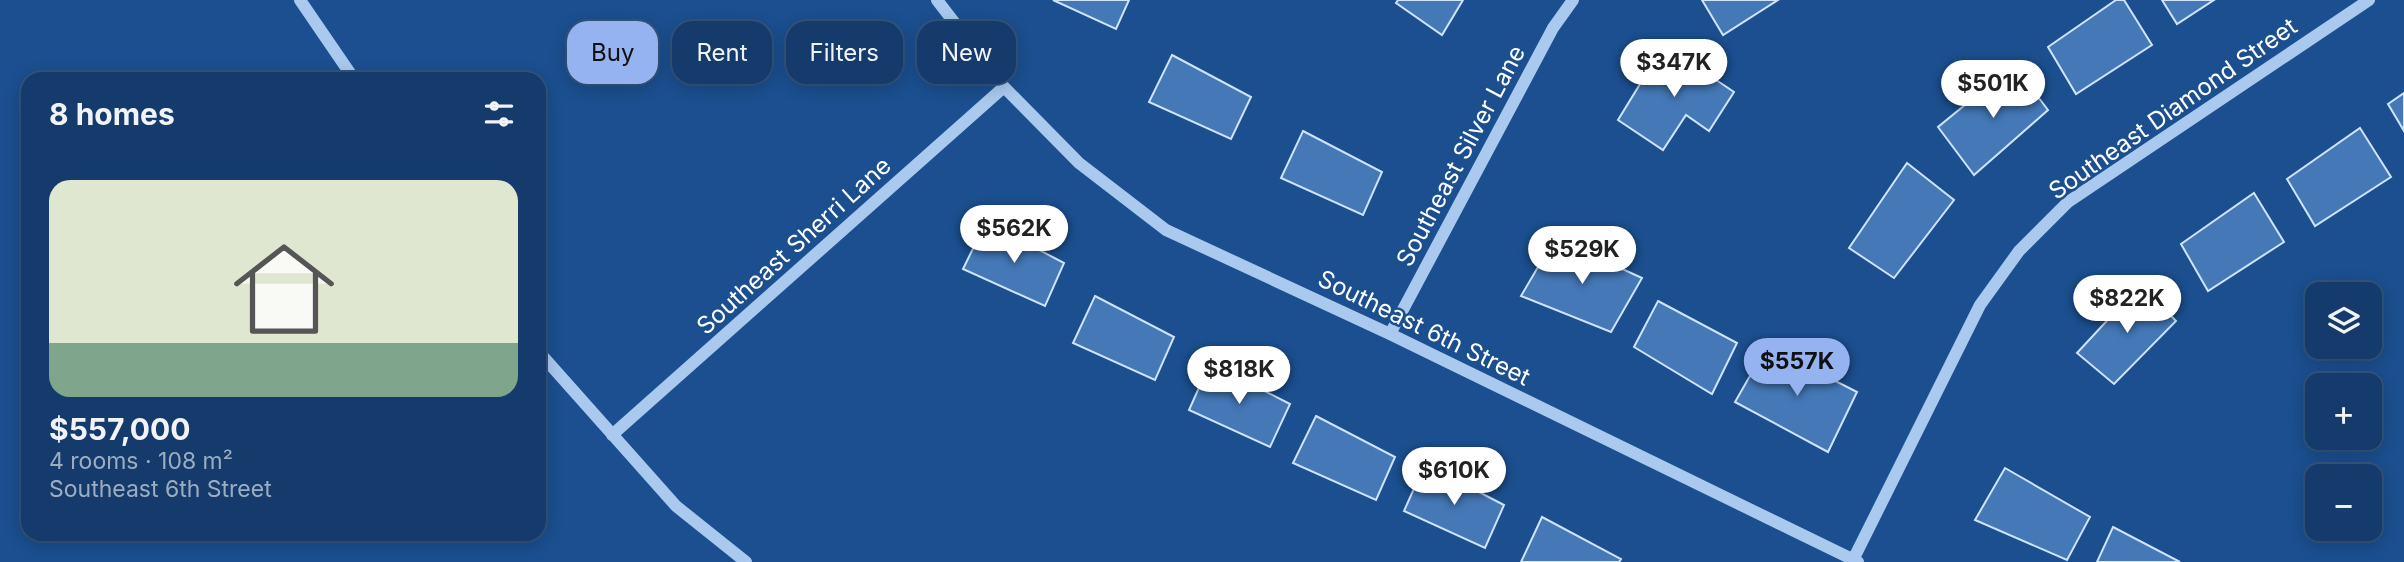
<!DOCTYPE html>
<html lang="en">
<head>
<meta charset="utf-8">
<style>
  :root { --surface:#143b6b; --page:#1d4271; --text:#f1f3f6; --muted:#9dadc1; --line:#33557e; --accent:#95b2f1 }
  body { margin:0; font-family:Inter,sans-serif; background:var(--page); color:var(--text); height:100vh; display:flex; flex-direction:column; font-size:26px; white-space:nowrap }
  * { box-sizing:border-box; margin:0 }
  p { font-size:23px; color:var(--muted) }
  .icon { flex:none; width:38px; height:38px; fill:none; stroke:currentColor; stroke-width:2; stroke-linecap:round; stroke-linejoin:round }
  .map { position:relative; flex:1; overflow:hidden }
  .panel { position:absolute; left:21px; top:72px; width:525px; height:469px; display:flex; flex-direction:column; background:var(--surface); border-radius:21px; box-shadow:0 4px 18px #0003,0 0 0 2px var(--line) }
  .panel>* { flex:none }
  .banner { position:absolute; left:567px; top:21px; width:665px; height:63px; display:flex; gap:14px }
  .controls { position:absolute; left:2305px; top:282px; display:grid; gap:14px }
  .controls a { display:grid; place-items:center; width:77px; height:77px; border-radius:14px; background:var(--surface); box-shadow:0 4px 18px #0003,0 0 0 2px var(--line); font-size:35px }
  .price { position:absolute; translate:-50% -60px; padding:0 16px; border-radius:24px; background:#fff; color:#222; font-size:23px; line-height:46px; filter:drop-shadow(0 2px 4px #0008) }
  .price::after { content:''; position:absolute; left:50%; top:42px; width:21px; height:16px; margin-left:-10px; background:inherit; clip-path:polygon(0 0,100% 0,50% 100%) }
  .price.active { background:var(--accent); color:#111 }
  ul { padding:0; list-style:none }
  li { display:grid; align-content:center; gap:14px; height:371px; padding:0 28px }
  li+li { border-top:2px solid var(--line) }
  li span { display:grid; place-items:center; height:217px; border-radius:21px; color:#555 }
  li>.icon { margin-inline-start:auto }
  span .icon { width:126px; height:126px; fill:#fffc; stroke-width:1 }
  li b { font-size:30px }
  h2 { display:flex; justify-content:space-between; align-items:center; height:84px; padding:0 28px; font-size:30px }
  .pill { padding:0 24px; border-radius:21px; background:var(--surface); box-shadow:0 4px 18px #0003,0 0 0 2px var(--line); font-size:24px; line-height:63px }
  .pill.active { background:var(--accent); color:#111 }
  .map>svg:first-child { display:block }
  .building { fill:#4478b7; stroke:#cfe3fa; stroke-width:2 }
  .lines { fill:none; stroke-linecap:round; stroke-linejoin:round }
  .minor { stroke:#a9c9ee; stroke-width:12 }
  .labels { text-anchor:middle; stroke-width:5; stroke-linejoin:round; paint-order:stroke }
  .street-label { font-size:24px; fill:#fff; stroke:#1b4f8f }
</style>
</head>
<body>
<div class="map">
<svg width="2404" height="562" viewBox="0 0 2404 562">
  <rect width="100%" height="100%" fill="#1b4f8f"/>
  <!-- building -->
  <path class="building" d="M1053,0H1129L1116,29Z
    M1398,0H1463L1442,35L1396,3Z
    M1702,0H1778L1723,35Z
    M2116,0H2124L2152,45L2076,94L2048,47Z
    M2162,0H2214L2177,24Z
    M1664,45L1734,92L1709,131L1686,115L1663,150L1618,120Z
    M1172,55L1251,97L1231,139L1149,102Z
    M2014,65L2048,110L1974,175L1938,127Z
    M2404,93V131L2388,104Z
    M2360,128L2391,177L2315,226L2287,179Z
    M1303,131L1382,172L1363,215L1281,178Z
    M1907,163L1954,200L1894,278L1849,248Z
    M2254,193L2284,242L2208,291L2181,244Z
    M986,222L1064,263L1045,306L963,269Z
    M1555,238L1642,278L1611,332L1521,296Z
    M2141,284L2176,321L2114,384L2077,353Z
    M1095,296L1174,337L1155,380L1073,343Z
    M1658,301L1737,343L1712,394L1634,347Z
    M1767,346L1857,392L1828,452L1735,402Z
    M1210,363L1290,404L1270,447L1189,410Z
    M1316,416L1395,457L1376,500L1293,463Z
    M1425,464L1504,505L1485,548L1404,511Z
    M2005,468L2090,517L2067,560L1975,520Z
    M1542,517L1621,559L1619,562H1521Z
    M2113,527L2180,562H2097Z"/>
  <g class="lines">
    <!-- minor -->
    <path class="minor" d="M300,0L354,79
      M937,0L1004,87L1079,163L1166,230L1390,334L1858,562
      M1390,334L1553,28L1573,0
      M539,352L676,506L746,562
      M612,435L1004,87
      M1853,560L1980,305L2019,251L2068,202L2369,0"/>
  </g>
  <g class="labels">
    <!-- street labels -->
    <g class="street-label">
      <text transform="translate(2173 109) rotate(-35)" y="8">Southeast Diamond Street</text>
      <text transform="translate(1461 156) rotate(-62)" y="8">Southeast Silver Lane</text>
      <text transform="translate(794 246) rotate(-42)" y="8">Southeast Sherri Lane</text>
      <text transform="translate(1424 328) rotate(26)" y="8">Southeast 6th Street</text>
    </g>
  </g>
</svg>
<div class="controls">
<a><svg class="icon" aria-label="layers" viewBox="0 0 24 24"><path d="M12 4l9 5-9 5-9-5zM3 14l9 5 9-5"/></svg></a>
<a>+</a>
<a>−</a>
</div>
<b class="price" style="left:1674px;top:99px">$347K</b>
<b class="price" style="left:1993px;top:120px">$501K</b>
<b class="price" style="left:1014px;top:265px">$562K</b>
<b class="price" style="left:1582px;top:286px">$529K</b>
<b class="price" style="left:2127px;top:335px">$822K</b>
<b class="price active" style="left:1797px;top:398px">$557K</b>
<b class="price" style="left:1239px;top:406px">$818K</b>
<b class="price" style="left:1454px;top:507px">$610K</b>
<div class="banner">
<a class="pill active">Buy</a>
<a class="pill">Rent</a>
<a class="pill">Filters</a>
<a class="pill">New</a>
</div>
<section class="panel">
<h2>8 homes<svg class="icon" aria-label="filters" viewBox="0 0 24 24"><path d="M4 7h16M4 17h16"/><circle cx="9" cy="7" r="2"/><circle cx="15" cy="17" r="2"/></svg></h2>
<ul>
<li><span style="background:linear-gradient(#dfe7d0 75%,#7fa58c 0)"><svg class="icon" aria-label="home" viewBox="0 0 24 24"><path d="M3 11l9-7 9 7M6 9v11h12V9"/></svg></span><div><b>$557,000</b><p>4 rooms · 108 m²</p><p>Southeast 6th Street</p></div></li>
</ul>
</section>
</div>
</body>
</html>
